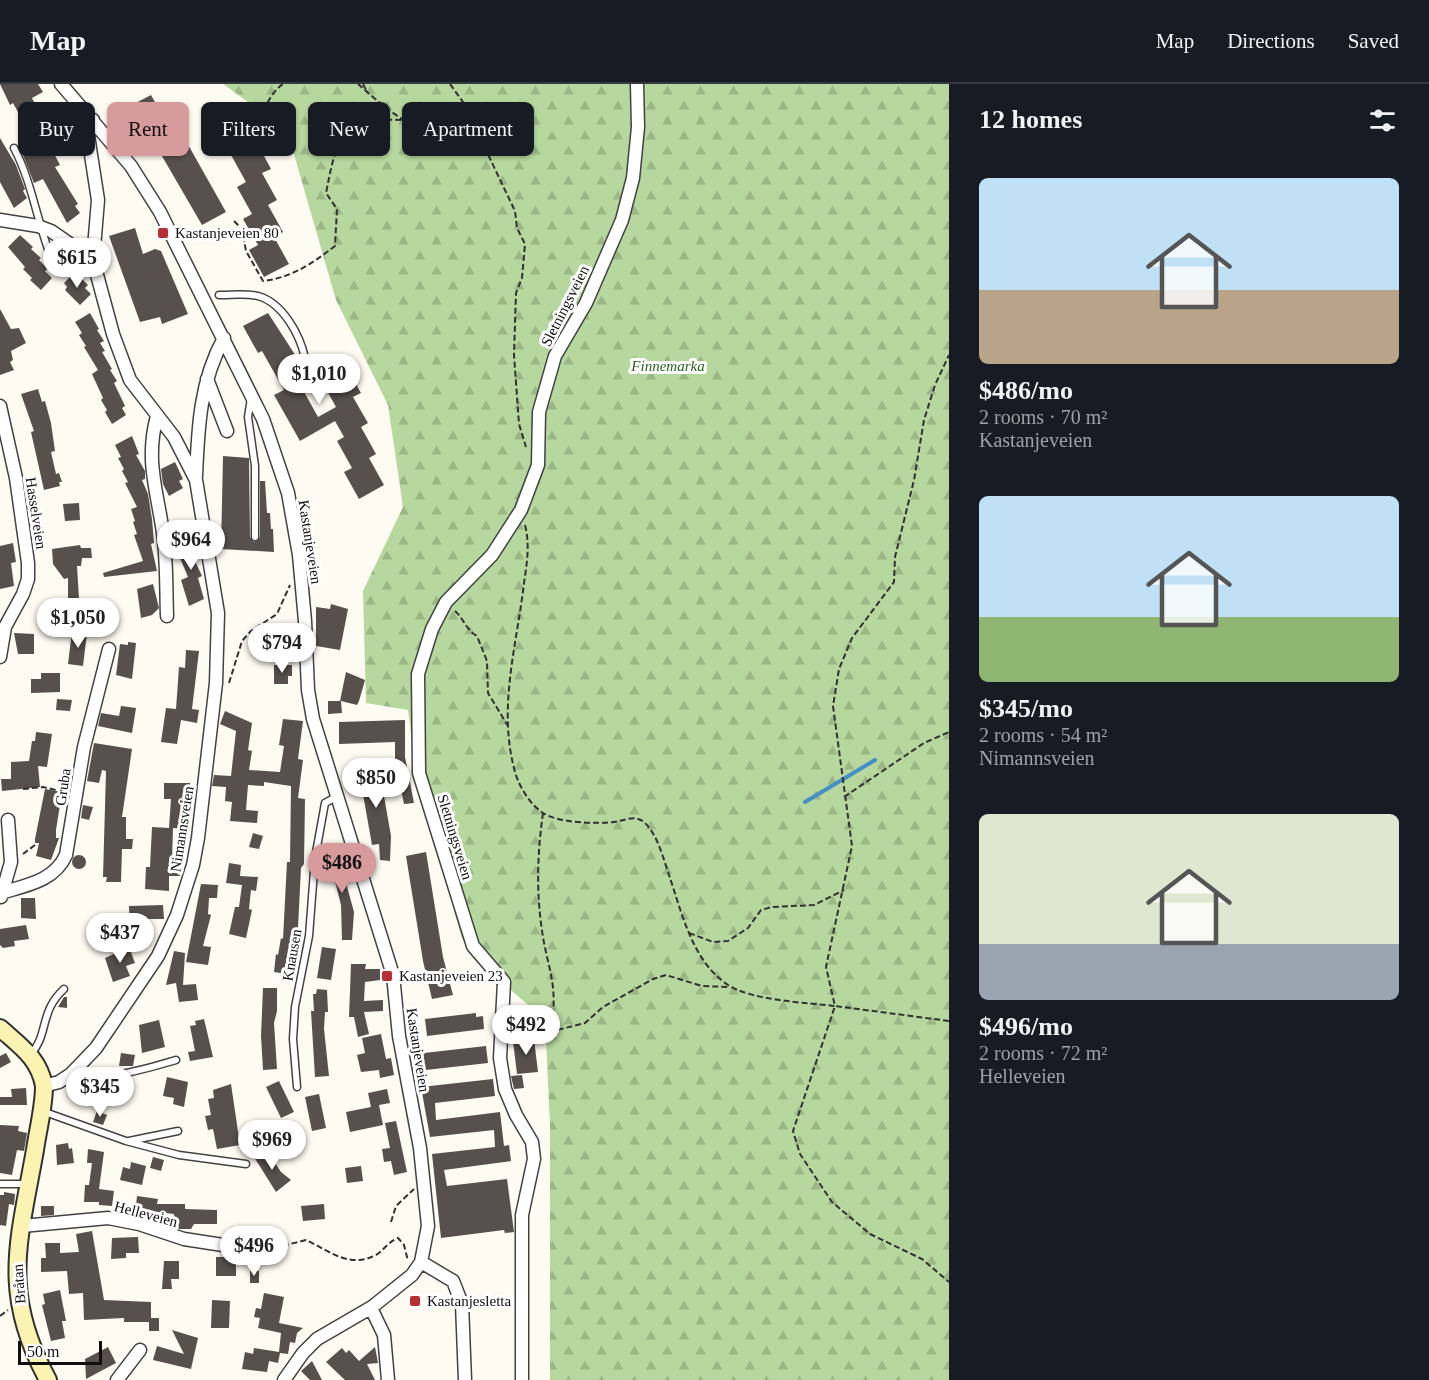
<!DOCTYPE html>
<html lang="en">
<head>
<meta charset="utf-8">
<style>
  :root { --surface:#171b24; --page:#242831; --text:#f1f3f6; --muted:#9ea1a6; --line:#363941; --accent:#d79b9e }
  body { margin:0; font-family:"Times New Roman",serif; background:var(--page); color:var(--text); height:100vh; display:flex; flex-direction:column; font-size:22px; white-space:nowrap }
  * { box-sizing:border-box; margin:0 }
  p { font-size:20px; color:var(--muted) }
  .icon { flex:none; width:33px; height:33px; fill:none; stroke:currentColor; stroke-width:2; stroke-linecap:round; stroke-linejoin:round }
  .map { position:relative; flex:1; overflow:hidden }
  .panel { display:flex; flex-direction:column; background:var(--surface); width:480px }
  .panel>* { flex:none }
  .hud { position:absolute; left:18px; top:18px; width:570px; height:54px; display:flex; gap:12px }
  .scale { position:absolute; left:18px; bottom:15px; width:84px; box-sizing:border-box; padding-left:6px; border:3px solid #0f0f0f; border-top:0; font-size:16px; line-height:21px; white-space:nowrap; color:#0f0f0f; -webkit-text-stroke:4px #fff; paint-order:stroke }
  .price { position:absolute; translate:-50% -51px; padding:0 14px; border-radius:21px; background:#fff; color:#222; font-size:20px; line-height:39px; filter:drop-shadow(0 2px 3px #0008) }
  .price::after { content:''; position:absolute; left:50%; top:36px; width:18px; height:14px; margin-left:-9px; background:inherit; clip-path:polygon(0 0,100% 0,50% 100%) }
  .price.selected { background:var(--accent); color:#111 }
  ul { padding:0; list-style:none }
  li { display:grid; align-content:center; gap:12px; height:318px; padding:0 30px }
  li span { display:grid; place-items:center; height:186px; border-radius:9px; color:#555 }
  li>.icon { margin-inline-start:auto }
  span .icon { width:108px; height:108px; fill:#fffc; stroke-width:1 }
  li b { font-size:26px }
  h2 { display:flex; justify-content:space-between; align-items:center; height:72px; padding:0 30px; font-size:26px }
  .chip { padding:0 21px; border-radius:9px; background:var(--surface); box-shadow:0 2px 4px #0004; font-size:21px; line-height:54px }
  .chip.selected { background:var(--accent); color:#111 }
  header { display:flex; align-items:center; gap:36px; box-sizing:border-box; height:84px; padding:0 30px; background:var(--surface); border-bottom:2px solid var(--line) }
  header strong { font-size:28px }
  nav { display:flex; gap:33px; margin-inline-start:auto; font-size:21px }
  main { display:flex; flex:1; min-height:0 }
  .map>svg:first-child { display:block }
  .forest { fill:url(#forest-firs) }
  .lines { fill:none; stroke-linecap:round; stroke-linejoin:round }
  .stream { stroke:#448fc5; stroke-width:4 }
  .building { fill:#57504c }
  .lane-casing { stroke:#424242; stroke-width:9 }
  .street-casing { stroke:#424242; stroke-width:15 }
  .secondary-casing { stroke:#313131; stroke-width:20 }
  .path { stroke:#313131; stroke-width:2; stroke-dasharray:6 3; stroke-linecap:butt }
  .lane { stroke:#fff; stroke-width:6 }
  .street { stroke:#fff; stroke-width:12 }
  .secondary { stroke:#faf3b1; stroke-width:16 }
  .poi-dot { fill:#b72f32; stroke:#fff; stroke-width:2 }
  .labels { text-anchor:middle; stroke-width:6; stroke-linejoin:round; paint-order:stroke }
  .poi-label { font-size:15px; fill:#0f0f0f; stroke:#fff; text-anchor:start }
  .street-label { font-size:15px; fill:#0f0f0f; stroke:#fff }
  .park-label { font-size:15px; font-style:italic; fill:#2e6322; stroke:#fff }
</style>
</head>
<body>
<header>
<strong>Map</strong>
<nav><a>Map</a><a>Directions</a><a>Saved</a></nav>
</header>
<main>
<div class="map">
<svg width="949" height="1296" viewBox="0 0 949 1296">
  <defs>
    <pattern id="forest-firs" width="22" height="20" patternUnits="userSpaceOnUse" patternTransform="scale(1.5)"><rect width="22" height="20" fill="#b6d79d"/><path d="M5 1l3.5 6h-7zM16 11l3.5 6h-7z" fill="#9bb786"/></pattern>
  </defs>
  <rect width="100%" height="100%" fill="#fefcf2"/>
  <!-- forest -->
  <path class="forest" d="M223,0H949V1296H550V1040L545,935L474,875L461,852L416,688L408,626L366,619L363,507L403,423L388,321L336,216L287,46Z"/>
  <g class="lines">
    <!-- stream -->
    <path class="stream" d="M805,718L875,676"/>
  </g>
  <!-- building -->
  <path class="building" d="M0,0H38L43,8L32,14L40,30L24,39L13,19L10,21Z
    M151,11L166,38L173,34L226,128L202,141L148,48L140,52L126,24Z
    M0,54L16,81L25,105L23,107L27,114L14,124L0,98Z
    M47,56L60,81L55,83L78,120L75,122L80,129L67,139L43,95L34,99L22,69Z
    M256,57L271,85L262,89L277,116L268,121L283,148L274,153L289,180L264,193L249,166L258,161L243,135L252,130L237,103L246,98L231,71Z
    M135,144L143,170L155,165L161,167L188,230L162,240L160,233L140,238L109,152Z
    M20,151L33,163L31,165L41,174L39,176L48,185L45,187L52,194L41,206L30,196L32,194L23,185L25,183L8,163Z
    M75,188L88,201L85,204L91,210L80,221L65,206L67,203L64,199Z
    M0,225L11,245L19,244L26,259L11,267L13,276L10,278L14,286L0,291Z
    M90,229L99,245L97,246L104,257L100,259L105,267L102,268L112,285L110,286L117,297L114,299L125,322L122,324L126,331L112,340L105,328L107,326L101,316L103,314L92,290L98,286L84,263L86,262L79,251L82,249L75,238Z
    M268,229L301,280L292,286L318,333L336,323L321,296L346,282L361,309L353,313L368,339L361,343L376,370L369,374L384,401L359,415L344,388L352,384L337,357L344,353L335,337L300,357L274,311L284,306L262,267L258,269L243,242Z
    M38,305L42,318L45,317L51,339L55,367L51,368L56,390L59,389L62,398H59L60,402L44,406L31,348L34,347L21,310Z
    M132,352L139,370L136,371L145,387V395L142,396L148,410L152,435L154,459L151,460L157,487L104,493L103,489L143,477L134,451L137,450L133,438L135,437L131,425L137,423L125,399L128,398L122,387L124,385L118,374L121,373L115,361Z
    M223,372L249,374L250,453L254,458L260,453V397H265L267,429H270L271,445H273L274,468L221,465Z
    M175,378L183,395L179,397L183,404L169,412L163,400L161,385Z
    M79,419L80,436L65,437L63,420Z
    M192,452L198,466L195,467L198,475L195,477L202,492L198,494L204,515L189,522L181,496L188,493L178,469L180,468L177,460Z
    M13,459L16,478L11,479L14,502L0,505V462Z
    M80,461L81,464H91L92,474H82L81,482H77L80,531L62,532V522L68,521V494L64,495L53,480L52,465Z
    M153,500L159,524L152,531L141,534L137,505Z
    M331,520L348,525L340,566L316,562V523L330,525Z
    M72,547L87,549L83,582L68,580Z
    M14,549L34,550V570H18Z
    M128,558L136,559L132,595L116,591L120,560L128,561Z
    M186,566L199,567L192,625L199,626L197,639L181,636L177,660L161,658L166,624L176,625L179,583L185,584Z
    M274,581H292V592H288V600H274Z
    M346,588L365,596L359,617L357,621L341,617L342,629L328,630V617H340Z
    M41,589H60V608L31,609V595H41Z
    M57,615L72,616L70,627L56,626Z
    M121,622L136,624L132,649L98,642L101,629L119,632Z
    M225,627L252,639L248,666L252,667L249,686L280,688L284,662L279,661L283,635L303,637L298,675L303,676L298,714L305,715L304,780L301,784L298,843L287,890L274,888L276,870L278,871L281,854L283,855L287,778H290L291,702L264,698V702L248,701L246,726L258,727L257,739L230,737L232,718L225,717L226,703L212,702L214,691L231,692L236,647L220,640Z
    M405,636V673L414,719L404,720L395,675V658L339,660V638Z
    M36,648L52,650L47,683L38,682L40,703L2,707L1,695H11V678L29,677L32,657H35Z
    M94,659L132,665L122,733H126V755H133L132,765H122L121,798H106L107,793H103L106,687L102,686L99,699L87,697Z
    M378,678L391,752L390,777L380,776L379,760L372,761L358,682Z
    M164,699H190V715H183L182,745L173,744L172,776L178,777L180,792H169V807L145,805L146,783H150L152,743L169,744L171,715H164Z
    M45,705L62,708L56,746V754H59L51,776L36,772L39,759H35V755Z
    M83,721L93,723L89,736L81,734Z
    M253,749L263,752L259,765L249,763Z
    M335,759L354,828L352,856H342L341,821L326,762Z
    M426,768L443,873L453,911L432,915L423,877L406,772Z
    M72 778a7 7 0 1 1 14 0a7 7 0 1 1-14 0Z
    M229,779L241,781L240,792L258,793L256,807L251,806L249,825L252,826L246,854L229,850L235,823H239L242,801L226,799Z
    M201,800L218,801L217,814H209L208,830L211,831L203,862L211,863L208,881L186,878Z
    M21,814H35L36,835L21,834Z
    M163,821L164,835H146L147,855H130L129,822Z
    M26,841L29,855L14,857L15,862L3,864L0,861V845Z
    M129,863L135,879L126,882L130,892L113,898L105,874Z
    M322,863L336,865L331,896L317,894Z
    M174,867L185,869L183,901L196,900L198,916L179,918L176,899L166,901Z
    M351,880H366L365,885H380V896L365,898L364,917L383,916V927L364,928L369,950L358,953L354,933H349Z
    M263,904H277V927L274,939L277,985L263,986L261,952Z
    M317,905L327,906L328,928H325L324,945L329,992L315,993L311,927H314L313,910H316Z
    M64,913H67V924L58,923Z
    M476,929V933L483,932L484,945L427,952L425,935Z
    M204,935L213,973L190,977L188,968L195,967L190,942L196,941L195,937Z
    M159,936L165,963L142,969L139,941Z
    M381,950L386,975L391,974L394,991L380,994L379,986L361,988L357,971L365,969L362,954Z
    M534,955L538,988L517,990L513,957Z
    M486,962L488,979L417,987L415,970Z
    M6,969L11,978L0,984V972Z
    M121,969L135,971L133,982H119Z
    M522,991L524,1004L514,1005L511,992Z
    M167,993L188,998L184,1023L173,1020L174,1014L163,1012Z
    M493,995L495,1012L435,1019L436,1036L500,1028L504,1062L509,1061L511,1077L444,1086L447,1102L507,1095L514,1148L505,1149L504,1146L441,1154L432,1070L495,1063L494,1046L430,1053L421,1003Z
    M279,997L294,1028L281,1034L266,1003Z
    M231,1000L240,1061L217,1065L213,1045L208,1046L205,1032L211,1031L208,1015L214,1014L213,1006Z
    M26,1004L27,1021H0V1013H12L11,1005Z
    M387,1005L390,1019L379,1021L383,1041L350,1048L346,1028L371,1023L368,1009Z
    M319,1010L326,1044L312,1047L305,1013Z
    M97,1027L107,1031L103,1041L93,1038Z
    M396,1037L407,1088L394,1091L391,1077L384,1078L382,1065L390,1064L385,1039Z
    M0,1041L19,1042L18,1047L27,1049L24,1067L17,1066L12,1091L0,1089Z
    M68,1059L69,1065L72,1064L74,1079L57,1081L56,1061Z
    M88,1065L104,1068L99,1105L114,1107L112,1122L99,1121V1118H84L85,1101H89L92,1079H87Z
    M266,1065L281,1088L291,1096L276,1108L254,1073Z
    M153,1073L164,1076L161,1087L150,1084Z
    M131,1078L146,1082L142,1101L120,1096L123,1083L130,1085Z
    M361,1082L363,1097L347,1099L345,1084Z
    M4,1108L15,1110L14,1121L9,1120L6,1142L0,1141V1111H4Z
    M137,1112L158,1115L157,1120H185V1125L217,1126V1140H194L191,1145H179L176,1144L174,1130L156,1128V1136L135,1131Z
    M324,1120L325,1135L303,1137L301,1122Z
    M41,1122H54V1131L41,1132Z
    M92,1147L104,1216L151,1218V1234H159V1247H149V1238H124V1234L84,1236L83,1209L69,1210L67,1187L41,1188V1174H46L45,1159H60V1169L79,1168L76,1150Z
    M138,1153L139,1169H126V1174L111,1175L112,1154Z
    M216,1173H236V1192H216Z
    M164,1177H179V1195H171L172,1205H162Z
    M250,1187H259V1199H250Z
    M60,1206L66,1237H62L65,1254L51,1257L42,1221L45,1220L43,1210Z
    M264,1209L284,1213L279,1239L303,1244L297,1249L295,1259L290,1258L288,1270L280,1269L278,1279L269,1277L267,1288L242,1285L245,1268L253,1270L254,1264L279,1268L281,1249L258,1244L260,1234L254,1233L256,1224L261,1225Z
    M212,1216L230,1217L229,1244H211Z
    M172,1246L198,1254L191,1285L153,1276L157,1262L184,1270Z
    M108,1263L116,1279L86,1295L85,1275Z
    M375,1263L378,1279L367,1280L375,1296H345L326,1278L342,1264L346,1269L349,1266L359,1277Z
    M312,1277L322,1296H310L301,1287Z"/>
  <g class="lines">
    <defs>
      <path id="lane" d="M14,64C34,102 38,146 56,186
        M219,211C232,211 245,209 258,212C283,219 300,251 305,274
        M251,314L248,333L255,382V453
        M31,970C49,950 39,928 64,905
        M71,990C108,997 141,986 176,976
        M297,1003L293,955L295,923L309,852L315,774L325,719L336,713
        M42,1027L126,1057L179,1071L246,1080
        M129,1057L178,1047
        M0,1100H28"/>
      <path id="street" d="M61,0L131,82L160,128L263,335L288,409L299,471L305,537L308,606L313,635L393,891L399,952L420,1064L428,1142L421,1178L412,1191L372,1223L317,1255L303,1269L284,1296
        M0,136L38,142L51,147L93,176L113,250L130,296L174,353L196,396L218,529L216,599L198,754L193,781L177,831L158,872L96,964L71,990L59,998L44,1002
        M93,176L98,116L87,45L93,36
        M207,295L227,347
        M0,322L16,394L28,479V495L23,510L5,543L0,573
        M157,332C145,376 157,406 163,449C167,477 166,505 167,532
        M196,392C198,344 200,297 224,254
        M4,808C28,801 55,796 66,771L84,663L109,565
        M1,813L11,778L8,736
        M22,1142L108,1134L139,1140L184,1155L262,1167
        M421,1178L453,1197L462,1220L465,1296
        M371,1224L384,1251L388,1296
        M117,1296L140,1266
        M522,1296V1131L534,1075L532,1058L516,1031L505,1005L500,974L504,898L473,862L419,689L418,590L432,545L446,518L492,471L521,426L538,381L539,328L555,272L586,219L622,136L633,94L638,43L637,0"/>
      <path id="secondary" d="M0,944C20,962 39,974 44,1002C44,1023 38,1045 35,1066C19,1157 0,1208 48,1296"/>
    </defs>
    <!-- lane casing -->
    <use href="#lane" class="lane-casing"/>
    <!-- street casing -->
    <use href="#street" class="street-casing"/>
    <!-- secondary casing -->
    <use href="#secondary" class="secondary-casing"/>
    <!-- path -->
    <path class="path" d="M358,0C379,18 413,51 444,48C453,46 463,42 472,39
      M363,0L366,6
      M450,0L463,18L515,127L517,144L525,160L522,194L516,209L514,271L519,340L526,363
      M211,69L222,60L251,51C262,34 267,11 283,0
      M234,137L242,145L246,167L263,197C291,194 313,179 335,162L337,125L326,109C333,75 334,58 361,35L403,36
      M525,441C530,461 527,479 524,499C517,560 498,622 514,684C517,699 529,720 543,729C558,739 596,740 614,738C625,737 634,730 644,738C658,751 663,774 669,791C682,829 692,877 728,901C750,916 808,919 835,922L826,883L852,762L833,622L839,585L852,554L894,498L895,473L914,396L924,336L935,301L949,271
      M455,527C464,535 466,546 477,552L487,577L488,609L508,642
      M229,599L242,557L251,547L277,530L290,501
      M23,705L43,703L60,707
      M844,713L924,659L949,648
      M543,729C537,771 536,812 543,853C548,883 556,898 553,930
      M23,770L35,761
      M689,849L713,858L728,857L748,844L761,826L772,823L814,821L844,806
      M949,937L835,922L793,1047L800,1070L832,1118L870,1150L922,1175L949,1198
      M549,948L585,939L603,923L653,895L666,891L702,902L729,903
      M391,1138L396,1122L414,1105
      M274,1164L306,1156C330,1167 349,1185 376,1171C384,1166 388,1158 398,1154L404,1161L408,1177
      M0,1232L8,1226"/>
    <!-- lane -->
    <use href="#lane" class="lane"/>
    <!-- street -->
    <use href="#street" class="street"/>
    <!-- secondary -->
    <use href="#secondary" class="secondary"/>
  </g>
  <!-- markers -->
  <g class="poi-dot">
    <rect x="157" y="143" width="12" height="12" rx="3"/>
    <rect x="381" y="886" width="12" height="12" rx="3"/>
    <rect x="409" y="1211" width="12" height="12" rx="3"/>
  </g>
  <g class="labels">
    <!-- poi labels -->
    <g class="poi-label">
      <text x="175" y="154">Kastanjeveien 80</text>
      <text x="399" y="897">Kastanjeveien 23</text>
      <text x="427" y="1222">Kastanjesletta</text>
    </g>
    <!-- street labels -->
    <g class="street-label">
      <text transform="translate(565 222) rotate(-63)" y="5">Sletningsveien</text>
      <text transform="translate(36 429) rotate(81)" y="5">Hasselveien</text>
      <text transform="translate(310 458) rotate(81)" y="5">Kastanjeveien</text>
      <text transform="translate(63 703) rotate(-82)" y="5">Gruba</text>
      <text transform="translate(182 745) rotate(-81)" y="5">Nimannsveien</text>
      <text transform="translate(455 753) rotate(73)" y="5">Sletningsveien</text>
      <text transform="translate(292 871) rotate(-80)" y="5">Knausen</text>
      <text transform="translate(418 966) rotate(81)" y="5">Kastanjeveien</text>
      <text transform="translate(146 1130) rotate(15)" y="5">Helleveien</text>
      <text transform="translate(19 1200) rotate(-94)" y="5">Bråtan</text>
    </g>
    <!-- park labels -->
    <g class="park-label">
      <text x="668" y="287">Finnemarka</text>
    </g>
  </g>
</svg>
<div class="scale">50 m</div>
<b class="price" style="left:77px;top:205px">$615</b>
<b class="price" style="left:319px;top:321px">$1,010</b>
<b class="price" style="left:191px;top:487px">$964</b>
<b class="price" style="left:78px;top:565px">$1,050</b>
<b class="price" style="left:282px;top:590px">$794</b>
<b class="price" style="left:376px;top:725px">$850</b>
<b class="price selected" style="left:342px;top:810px">$486</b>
<b class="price" style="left:120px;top:880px">$437</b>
<b class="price" style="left:526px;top:972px">$492</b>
<b class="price" style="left:100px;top:1034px">$345</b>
<b class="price" style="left:272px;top:1087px">$969</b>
<b class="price" style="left:254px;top:1193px">$496</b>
<div class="hud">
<a class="chip">Buy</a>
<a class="chip selected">Rent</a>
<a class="chip">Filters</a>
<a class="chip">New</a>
<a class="chip">Apartment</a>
</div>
</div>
<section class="panel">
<h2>12 homes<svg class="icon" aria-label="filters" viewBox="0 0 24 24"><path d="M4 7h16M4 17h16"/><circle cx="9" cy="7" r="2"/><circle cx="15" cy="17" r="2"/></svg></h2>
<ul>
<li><span style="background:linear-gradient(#bfe0f5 60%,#b9a48a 0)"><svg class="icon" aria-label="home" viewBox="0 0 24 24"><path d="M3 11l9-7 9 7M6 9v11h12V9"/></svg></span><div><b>$486/mo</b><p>2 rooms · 70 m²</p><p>Kastanjeveien</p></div></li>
<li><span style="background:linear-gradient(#bfe0f5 65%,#8fb573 0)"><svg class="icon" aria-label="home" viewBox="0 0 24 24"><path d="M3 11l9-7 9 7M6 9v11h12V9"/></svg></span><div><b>$345/mo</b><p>2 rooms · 54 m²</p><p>Nimannsveien</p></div></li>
<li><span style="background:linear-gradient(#dfe7d0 70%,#9aa5b1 0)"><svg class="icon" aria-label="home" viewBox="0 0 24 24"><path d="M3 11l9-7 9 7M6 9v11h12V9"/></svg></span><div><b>$496/mo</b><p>2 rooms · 72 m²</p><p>Helleveien</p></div></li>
</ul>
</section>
</main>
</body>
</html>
